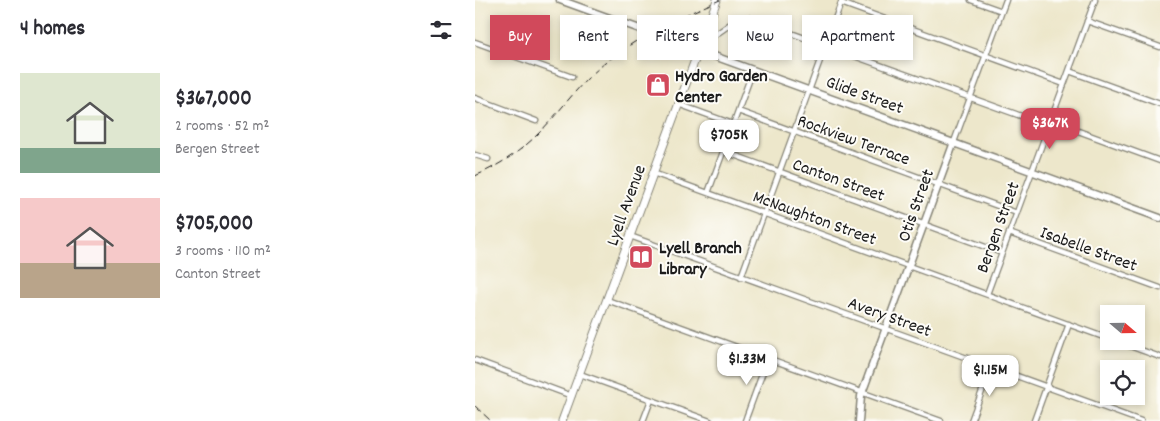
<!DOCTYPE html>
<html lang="en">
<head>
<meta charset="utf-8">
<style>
  :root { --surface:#fff; --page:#f7f7f7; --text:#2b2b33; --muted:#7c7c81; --accent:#d1495b }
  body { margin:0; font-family:Dekko,sans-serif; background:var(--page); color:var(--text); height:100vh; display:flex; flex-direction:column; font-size:19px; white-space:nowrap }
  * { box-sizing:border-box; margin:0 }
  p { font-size:16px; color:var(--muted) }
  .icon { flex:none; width:28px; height:28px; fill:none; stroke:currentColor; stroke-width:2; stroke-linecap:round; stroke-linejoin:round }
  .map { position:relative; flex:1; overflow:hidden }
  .drawer { display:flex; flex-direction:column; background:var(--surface); width:475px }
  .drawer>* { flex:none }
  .top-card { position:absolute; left:15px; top:15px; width:475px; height:45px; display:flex; gap:10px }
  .needle { width:32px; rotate:110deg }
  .buttons { position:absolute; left:625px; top:305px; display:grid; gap:10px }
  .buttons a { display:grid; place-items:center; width:45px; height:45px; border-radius:0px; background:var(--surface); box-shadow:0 2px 8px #0003; font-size:25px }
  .price { position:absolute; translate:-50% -42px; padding:0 11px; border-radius:10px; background:#fff; color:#222; font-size:16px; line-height:32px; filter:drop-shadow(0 1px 2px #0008) }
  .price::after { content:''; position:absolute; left:50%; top:30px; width:15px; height:11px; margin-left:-8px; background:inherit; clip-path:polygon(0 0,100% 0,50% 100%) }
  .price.selected { background:var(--accent); color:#fff }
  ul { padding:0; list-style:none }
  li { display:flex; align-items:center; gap:15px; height:125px; padding:0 20px }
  li span { display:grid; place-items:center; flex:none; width:140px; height:100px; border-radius:0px; color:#555 }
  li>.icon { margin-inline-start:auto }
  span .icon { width:60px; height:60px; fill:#fffc; stroke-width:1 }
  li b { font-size:21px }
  h2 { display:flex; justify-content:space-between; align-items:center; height:60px; padding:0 20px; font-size:21px }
  .tag { padding:0 18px; border-radius:0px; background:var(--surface); box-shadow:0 2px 8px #0003; font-size:18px; line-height:45px }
  .tag.selected { background:var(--accent); color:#fff }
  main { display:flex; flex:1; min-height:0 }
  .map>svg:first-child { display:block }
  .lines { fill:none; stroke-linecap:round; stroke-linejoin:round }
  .street-casing { stroke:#848274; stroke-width:7 }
  .secondary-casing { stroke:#848274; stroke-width:9 }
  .primary-casing { stroke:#848274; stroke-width:9 }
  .street { stroke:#fff; stroke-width:4.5 }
  .secondary { stroke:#fff; stroke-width:6 }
  .primary { stroke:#fff; stroke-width:7 }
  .rail { stroke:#1c1c1c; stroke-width:1; stroke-dasharray:8 4; stroke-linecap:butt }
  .labels { text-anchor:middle; stroke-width:4; stroke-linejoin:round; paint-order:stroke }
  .poi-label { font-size:18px; font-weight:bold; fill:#1c1c1c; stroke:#fdfcf7; text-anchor:start }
  .street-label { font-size:18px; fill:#1c1c1c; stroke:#fdfcf7 }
</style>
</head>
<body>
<main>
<section class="drawer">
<h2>4 homes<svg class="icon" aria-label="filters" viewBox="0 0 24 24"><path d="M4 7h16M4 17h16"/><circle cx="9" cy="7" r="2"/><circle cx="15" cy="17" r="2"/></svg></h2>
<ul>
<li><span style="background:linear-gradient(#dfe7d0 75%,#7fa58c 0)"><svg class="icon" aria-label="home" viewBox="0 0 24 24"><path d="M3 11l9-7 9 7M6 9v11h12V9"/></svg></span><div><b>$367,000</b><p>2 rooms · 52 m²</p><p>Bergen Street</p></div></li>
<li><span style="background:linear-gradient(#f6c9c9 65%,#b9a48a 0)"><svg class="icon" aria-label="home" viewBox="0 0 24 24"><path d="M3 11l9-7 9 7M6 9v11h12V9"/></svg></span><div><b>$705,000</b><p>3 rooms · 110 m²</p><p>Canton Street</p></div></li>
</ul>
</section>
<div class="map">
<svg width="685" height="421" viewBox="0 0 685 421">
  <rect width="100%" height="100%" fill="#fdfcf7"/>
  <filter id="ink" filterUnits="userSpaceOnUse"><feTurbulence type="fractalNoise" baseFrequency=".02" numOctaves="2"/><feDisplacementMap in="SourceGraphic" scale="10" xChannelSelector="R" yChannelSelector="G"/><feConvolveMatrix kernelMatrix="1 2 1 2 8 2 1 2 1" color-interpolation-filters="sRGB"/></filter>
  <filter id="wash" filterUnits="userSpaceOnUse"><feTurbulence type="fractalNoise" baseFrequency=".0096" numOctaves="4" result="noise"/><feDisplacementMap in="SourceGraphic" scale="20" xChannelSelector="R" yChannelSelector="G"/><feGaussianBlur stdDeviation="1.12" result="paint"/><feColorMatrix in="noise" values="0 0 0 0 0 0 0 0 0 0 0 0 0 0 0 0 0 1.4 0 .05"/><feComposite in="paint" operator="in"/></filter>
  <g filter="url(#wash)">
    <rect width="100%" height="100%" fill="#ede7cb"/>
  </g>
  <g filter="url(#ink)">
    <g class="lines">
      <defs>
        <path id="street" d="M496,0L527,11
          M366,3L589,84
          M612,21L685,47
          M230,33L239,35C251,29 261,16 274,18L574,126
          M0,42L97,77
          M594,71L685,104
          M0,98L61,121
          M203,104L258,124
          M263,111L542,213
          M576,121L685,161
          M479,142L531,0
          M248,151L527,253
          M0,155L13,159
          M178,173L634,339
          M233,193L278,70
          M534,233L685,288
          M155,236L666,421
          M266,277L367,0
          M512,294L620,0
          M132,300L466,421
          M641,341L685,357
          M0,360L97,396
          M105,374L235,421
          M168,421L176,400
          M270,421L293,358
          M496,421L516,367
          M559,421L594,324"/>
        <path id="secondary" d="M85,0L685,218
          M384,421L386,396L479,142"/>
        <path id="primary" d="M87,421L242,0"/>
      </defs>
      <!-- street casing -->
      <use href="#street" class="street-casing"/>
      <!-- secondary casing -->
      <use href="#secondary" class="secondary-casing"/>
      <!-- primary casing -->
      <use href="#primary" class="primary-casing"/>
      <!-- street -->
      <use href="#street" class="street"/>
      <!-- secondary -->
      <use href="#secondary" class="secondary"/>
      <!-- primary -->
      <use href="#primary" class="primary"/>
      <!-- rail -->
      <path class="rail" d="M0,176C23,166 45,152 63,134C81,116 96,95 114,77C152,41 197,20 245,0
        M0,406L16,421"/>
    </g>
  </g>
  <!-- icons -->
  <defs>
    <symbol id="shop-square" viewBox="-11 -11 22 22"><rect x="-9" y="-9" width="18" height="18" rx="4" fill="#d1495b" stroke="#fdfcf7"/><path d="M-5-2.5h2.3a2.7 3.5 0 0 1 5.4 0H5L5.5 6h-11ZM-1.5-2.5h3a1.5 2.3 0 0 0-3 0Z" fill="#fff"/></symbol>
    <symbol id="library-square" viewBox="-11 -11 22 22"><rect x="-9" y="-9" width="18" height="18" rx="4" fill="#d1495b" stroke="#fdfcf7"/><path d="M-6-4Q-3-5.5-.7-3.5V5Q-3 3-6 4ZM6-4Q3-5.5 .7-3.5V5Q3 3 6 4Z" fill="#fff"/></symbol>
  </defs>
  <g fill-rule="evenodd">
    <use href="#shop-square" x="169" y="71" width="28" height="28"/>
    <use href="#library-square" x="152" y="243" width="28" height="28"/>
  </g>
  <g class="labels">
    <!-- poi labels -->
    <g class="poi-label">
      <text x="200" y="81">Hydro Garden<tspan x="200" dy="21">Center</tspan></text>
      <text x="184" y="253">Lyell Branch<tspan x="184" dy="21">Library</tspan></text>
    </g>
    <!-- street labels -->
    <g class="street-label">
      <text transform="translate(390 94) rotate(20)" y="6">Glide Street</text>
      <text transform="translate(379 139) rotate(20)" y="6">Rockview Terrace</text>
      <text transform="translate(364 179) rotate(20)" y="6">Canton Street</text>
      <text transform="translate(150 205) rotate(-70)" y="6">Lyell Avenue</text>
      <text transform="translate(440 205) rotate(-70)" y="6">Otis Street</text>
      <text transform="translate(340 217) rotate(20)" y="6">McNaughton Street</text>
      <text transform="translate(522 227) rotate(-70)" y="6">Bergen Street</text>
      <text transform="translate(614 248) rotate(20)" y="6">Isabelle Street</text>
      <text transform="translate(415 316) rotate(20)" y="6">Avery Street</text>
    </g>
  </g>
</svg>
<div class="buttons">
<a><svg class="needle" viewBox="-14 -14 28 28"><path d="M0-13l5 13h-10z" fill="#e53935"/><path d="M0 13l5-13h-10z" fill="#7c7c81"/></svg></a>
<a><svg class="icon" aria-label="locate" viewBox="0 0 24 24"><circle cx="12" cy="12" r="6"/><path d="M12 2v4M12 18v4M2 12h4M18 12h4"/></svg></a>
</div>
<b class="price selected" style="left:575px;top:150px">$367K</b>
<b class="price" style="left:254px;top:162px">$705K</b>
<b class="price" style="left:272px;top:386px">$1.33M</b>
<b class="price" style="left:515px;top:397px">$1.15M</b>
<div class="top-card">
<a class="tag selected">Buy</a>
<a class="tag">Rent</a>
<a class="tag">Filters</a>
<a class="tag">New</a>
<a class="tag">Apartment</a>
</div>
</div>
</main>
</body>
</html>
